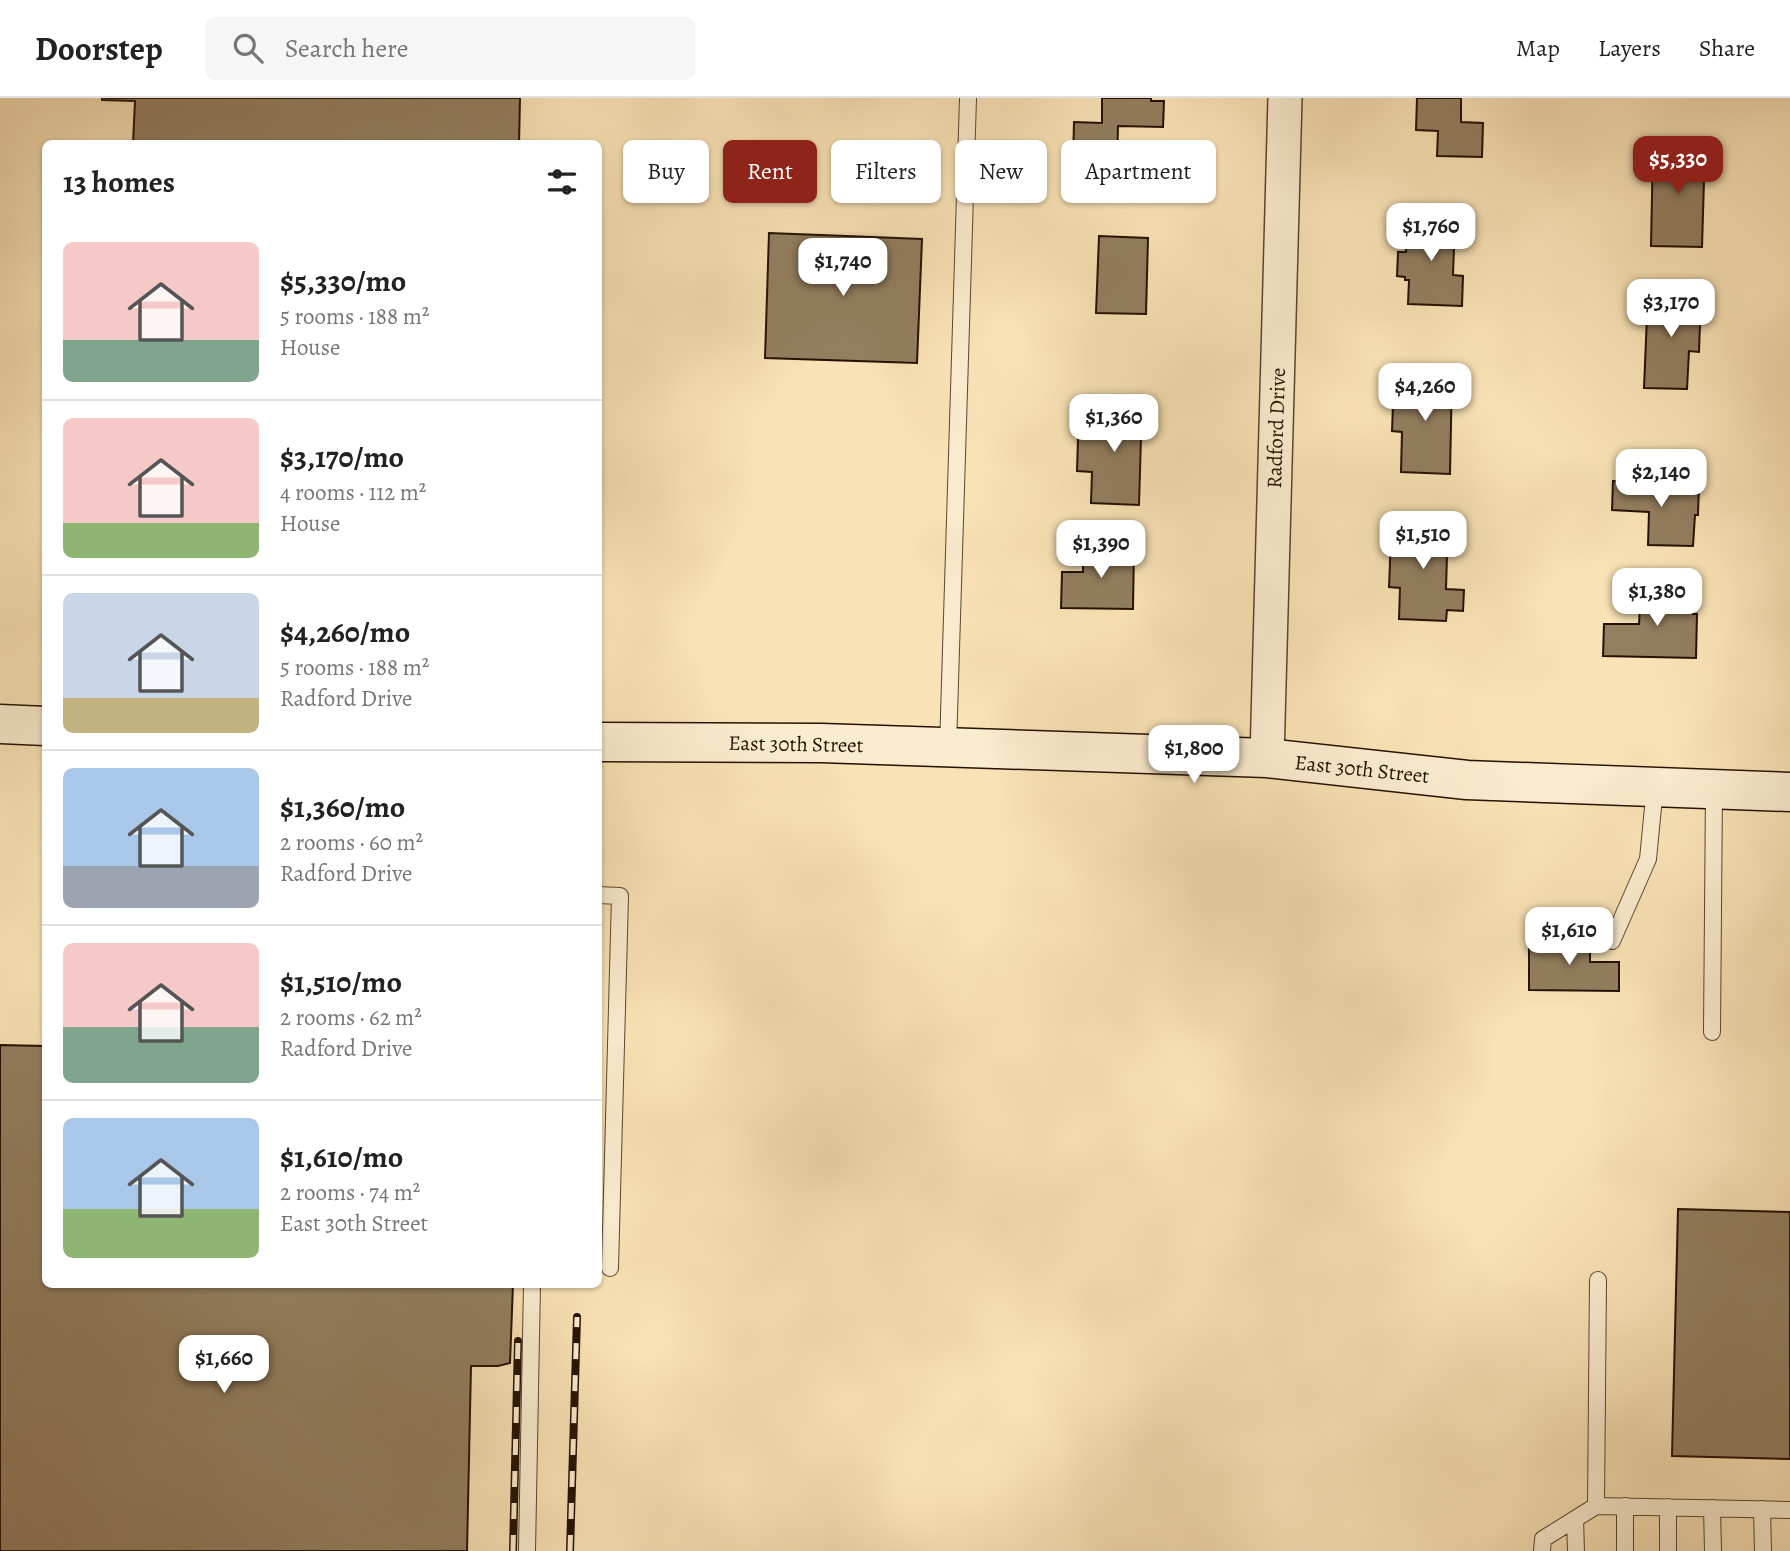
<!DOCTYPE html>
<html lang="en">
<head>
<meta charset="utf-8">
<style>
  :root { --surface:#fff; --page:#f6f6f6; --text:#222; --muted:#767676; --line:#e0e0e0; --accent:#8f2418 }
  body { margin:0; font-family:Alegreya,serif; background:var(--page); color:var(--text); height:100vh; display:flex; flex-direction:column; font-size:26px; white-space:nowrap }
  * { box-sizing:border-box; margin:0 }
  p { font-size:23px; color:var(--muted) }
  .icon { flex:none; width:38px; height:38px; fill:none; stroke:currentColor; stroke-width:2; stroke-linecap:round; stroke-linejoin:round }
  .map { position:relative; flex:1; overflow:hidden }
  .panel { position:absolute; left:42px; top:42px; width:560px; height:1148px; display:flex; flex-direction:column; background:var(--surface); border-radius:10px; box-shadow:0 2px 5px #0004 }
  .panel>* { flex:none }
  .banner { position:absolute; left:623px; top:42px; width:665px; height:63px; display:flex; gap:14px }
  .price { position:absolute; translate:-50% -60px; padding:0 16px; border-radius:14px; background:#fff; color:#222; font-size:23px; line-height:46px; filter:drop-shadow(0 2px 4px #0008) }
  .price::after { content:''; position:absolute; left:50%; top:42px; width:21px; height:16px; margin-left:-10px; background:inherit; clip-path:polygon(0 0,100% 0,50% 100%) }
  .price.on { background:var(--accent); color:#fff }
  ul { padding:0; list-style:none }
  li { display:flex; align-items:center; gap:21px; height:175px; padding:0 21px }
  li+li { border-top:2px solid var(--line) }
  li span { display:grid; place-items:center; flex:none; width:196px; height:140px; border-radius:10px; color:#555 }
  li>.icon { margin-inline-start:auto }
  span .icon { width:84px; height:84px; fill:#fffc; stroke-width:1 }
  li b { font-size:30px }
  h2 { display:flex; justify-content:space-between; align-items:center; height:84px; padding:0 21px; font-size:30px }
  .pill { padding:0 24px; border-radius:10px; background:var(--surface); box-shadow:0 2px 5px #0004; font-size:24px; line-height:63px }
  .pill.on { background:var(--accent); color:#fff }
  header { display:flex; align-items:center; gap:42px; box-sizing:border-box; height:98px; padding:0 35px; background:var(--surface); border-bottom:2px solid var(--line) }
  header strong { font-size:33px }
  nav { display:flex; gap:38px; margin-inline-start:auto; font-size:24px }
  .search { width:490px; height:63px; background:var(--page); display:flex; align-items:center; gap:18px; box-sizing:border-box; padding:0 24px; border-radius:10px; color:var(--muted); font-size:26px }
  .map>svg:first-child { display:block }
  .building { fill:#937e5f; stroke:#251101; stroke-width:2 }
  .lines { fill:none; stroke-linecap:round; stroke-linejoin:round }
  .service-casing { stroke:#5a452e; stroke-width:18 }
  .minor-casing { stroke:#5a452e; stroke-width:36 }
  .secondary-casing { stroke:#251101; stroke-width:41 }
  .service { stroke:#fbeccf; stroke-width:16 }
  .minor { stroke:#fbeccf; stroke-width:33 }
  .secondary { stroke:#fbeccf; stroke-width:38 }
  .rail-casing { stroke:#251101; stroke-width:8 }
  .rail { stroke:#fbeccf; stroke-width:5; stroke-dasharray:16; stroke-linecap:butt }
  .labels { text-anchor:middle; stroke-width:7; stroke-linejoin:round; paint-order:stroke }
  .street-label { font-size:21px; fill:#251101; stroke:#fbeccf }
</style>
</head>
<body>
<header>
<strong>Doorstep</strong>
<div class="search"><svg class="icon" aria-label="search" viewBox="0 0 24 24"><circle cx="10" cy="10" r="6"/><path d="M15 15l6 6"/></svg>Search here</div>
<nav><a>Map</a><a>Layers</a><a>Share</a></nav>
</header>
<div class="map">
<svg width="1790" height="1453" viewBox="0 0 1790 1453">
  <rect width="100%" height="100%" fill="#f9e2b5"/>
  <filter id="stains"><feTurbulence type="fractalNoise" baseFrequency=".00286" numOctaves="4"/><feColorMatrix values="0 0 0 0 .2 0 0 0 0 .09 0 0 0 0 .02 0 0 0 .5 -.17"/></filter>
  <radialGradient id="worn" r=".72"><stop offset=".6" stop-color="#630" stop-opacity="0"/><stop offset="1" stop-color="#630" stop-opacity=".3"/></radialGradient>
  <!-- building -->
  <path class="building" d="M102,0H520L519,46H133L135,3L102,2Z
    M1102,0H1151V3H1164L1163,29L1118,28L1117,66L1073,65L1074,24L1102,25Z
    M1417,0H1461V24L1483,25L1482,59L1437,58L1438,33L1416,32Z
    M1653,48L1705,49L1702,149L1651,148Z
    M1407,119L1455,121L1453,177L1463,178L1462,208L1408,206L1409,182H1405V179L1397,178L1398,154H1406Z
    M769,135L922,141L917,265L765,260Z
    M1099,138L1148,140L1146,216L1096,215Z
    M1648,194L1701,197L1699,254L1689,253L1687,291L1644,290Z
    M1401,275L1452,276L1450,376L1401,374L1402,334L1392,333L1393,307H1400Z
    M1094,305L1142,306L1139,407L1091,405L1092,374L1077,373L1078,340L1093,341Z
    M1613,383L1699,386L1698,417H1695L1693,448L1648,447L1649,414L1612,412Z
    M1401,420L1448,422L1446,491L1464,492L1463,513L1447,512L1446,523L1399,521L1400,490L1389,489L1391,439H1401Z
    M1083,449L1134,450L1133,511L1061,510L1062,474H1083Z
    M1641,491L1694,493L1693,516H1697L1696,560L1603,558L1604,526H1639Z
    M1529,841L1590,842V864H1619V893L1529,892Z
    M0,947L46,948V1186H513L510,1265L498,1268H471L467,1453H0Z
    M1678,1111L1790,1114V1361L1672,1358Z"/>
  <g class="lines">
    <defs>
      <path id="service" d="M948,649L968,0
        M598,797L620,798L610,1170
        M1612,843L1648,761L1655,689
        M1712,934L1714,692
        M1596,1408L1598,1182
        M1625,1408V1453
        M1668,1409V1453
        M1712,1410L1713,1453
        M1762,1411L1763,1453
        M1575,1421L1576,1453
        M527,1453L532,1186
        M1542,1453L1543,1441L1596,1408L1790,1412"/>
      <path id="minor" d="M1267,660L1285,0"/>
      <path id="secondary" d="M0,626L46,628
        M598,644L821,645L1267,660L1467,682L1790,694"/>
    </defs>
    <!-- service casing -->
    <use href="#service" class="service-casing"/>
    <!-- minor casing -->
    <use href="#minor" class="minor-casing"/>
    <!-- secondary casing -->
    <use href="#secondary" class="secondary-casing"/>
    <!-- service -->
    <use href="#service" class="service"/>
    <!-- minor -->
    <use href="#minor" class="minor"/>
    <!-- secondary -->
    <use href="#secondary" class="secondary"/>
    <defs>
      <path id="rail" d="M513,1453L518,1243
        M570,1453L577,1219"/>
    </defs>
    <!-- rail casing -->
    <use href="#rail" class="rail-casing"/>
    <!-- rail -->
    <use href="#rail" class="rail"/>
  </g>
  <g class="labels">
    <!-- street labels -->
    <g class="street-label">
      <text transform="translate(1276 330) rotate(-88)" y="7">Radford Drive</text>
      <text transform="translate(796 646) rotate(1)" y="7">East 30th Street</text>
      <text transform="translate(1362 671) rotate(6)" y="7">East 30th Street</text>
    </g>
  </g>
  <rect width="100%" height="100%" filter="url(#stains)"/>
  <rect width="100%" height="100%" fill="url(#worn)"/>
</svg>
<b class="price on" style="left:1678px;top:98px">$5,330</b>
<b class="price" style="left:1431px;top:165px">$1,760</b>
<b class="price" style="left:843px;top:200px">$1,740</b>
<b class="price" style="left:1671px;top:241px">$3,170</b>
<b class="price" style="left:1425px;top:325px">$4,260</b>
<b class="price" style="left:1114px;top:356px">$1,360</b>
<b class="price" style="left:1661px;top:411px">$2,140</b>
<b class="price" style="left:1423px;top:473px">$1,510</b>
<b class="price" style="left:1101px;top:482px">$1,390</b>
<b class="price" style="left:1657px;top:530px">$1,380</b>
<b class="price" style="left:1194px;top:687px">$1,800</b>
<b class="price" style="left:1569px;top:869px">$1,610</b>
<b class="price" style="left:224px;top:1297px">$1,660</b>
<div class="banner">
<a class="pill">Buy</a>
<a class="pill on">Rent</a>
<a class="pill">Filters</a>
<a class="pill">New</a>
<a class="pill">Apartment</a>
</div>
<section class="panel">
<h2>13 homes<svg class="icon" aria-label="filters" viewBox="0 0 24 24"><path d="M4 7h16M4 17h16"/><circle cx="9" cy="7" r="2"/><circle cx="15" cy="17" r="2"/></svg></h2>
<ul>
<li><span style="background:linear-gradient(#f6c9c9 70%,#7fa58c 0)"><svg class="icon" aria-label="home" viewBox="0 0 24 24"><path d="M3 11l9-7 9 7M6 9v11h12V9"/></svg></span><div><b>$5,330/mo</b><p>5 rooms · 188 m²</p><p>House</p></div></li>
<li><span style="background:linear-gradient(#f6c9c9 75%,#8fb573 0)"><svg class="icon" aria-label="home" viewBox="0 0 24 24"><path d="M3 11l9-7 9 7M6 9v11h12V9"/></svg></span><div><b>$3,170/mo</b><p>4 rooms · 112 m²</p><p>House</p></div></li>
<li><span style="background:linear-gradient(#c9d6e8 75%,#c2b280 0)"><svg class="icon" aria-label="home" viewBox="0 0 24 24"><path d="M3 11l9-7 9 7M6 9v11h12V9"/></svg></span><div><b>$4,260/mo</b><p>5 rooms · 188 m²</p><p>Radford Drive</p></div></li>
<li><span style="background:linear-gradient(#a9c7e8 70%,#9aa5b1 0)"><svg class="icon" aria-label="home" viewBox="0 0 24 24"><path d="M3 11l9-7 9 7M6 9v11h12V9"/></svg></span><div><b>$1,360/mo</b><p>2 rooms · 60 m²</p><p>Radford Drive</p></div></li>
<li><span style="background:linear-gradient(#f6c9c9 60%,#7fa58c 0)"><svg class="icon" aria-label="home" viewBox="0 0 24 24"><path d="M3 11l9-7 9 7M6 9v11h12V9"/></svg></span><div><b>$1,510/mo</b><p>2 rooms · 62 m²</p><p>Radford Drive</p></div></li>
<li><span style="background:linear-gradient(#a9c7e8 65%,#8fb573 0)"><svg class="icon" aria-label="home" viewBox="0 0 24 24"><path d="M3 11l9-7 9 7M6 9v11h12V9"/></svg></span><div><b>$1,610/mo</b><p>2 rooms · 74 m²</p><p>East 30th Street</p></div></li>
</ul>
</section>
</div>
</body>
</html>
